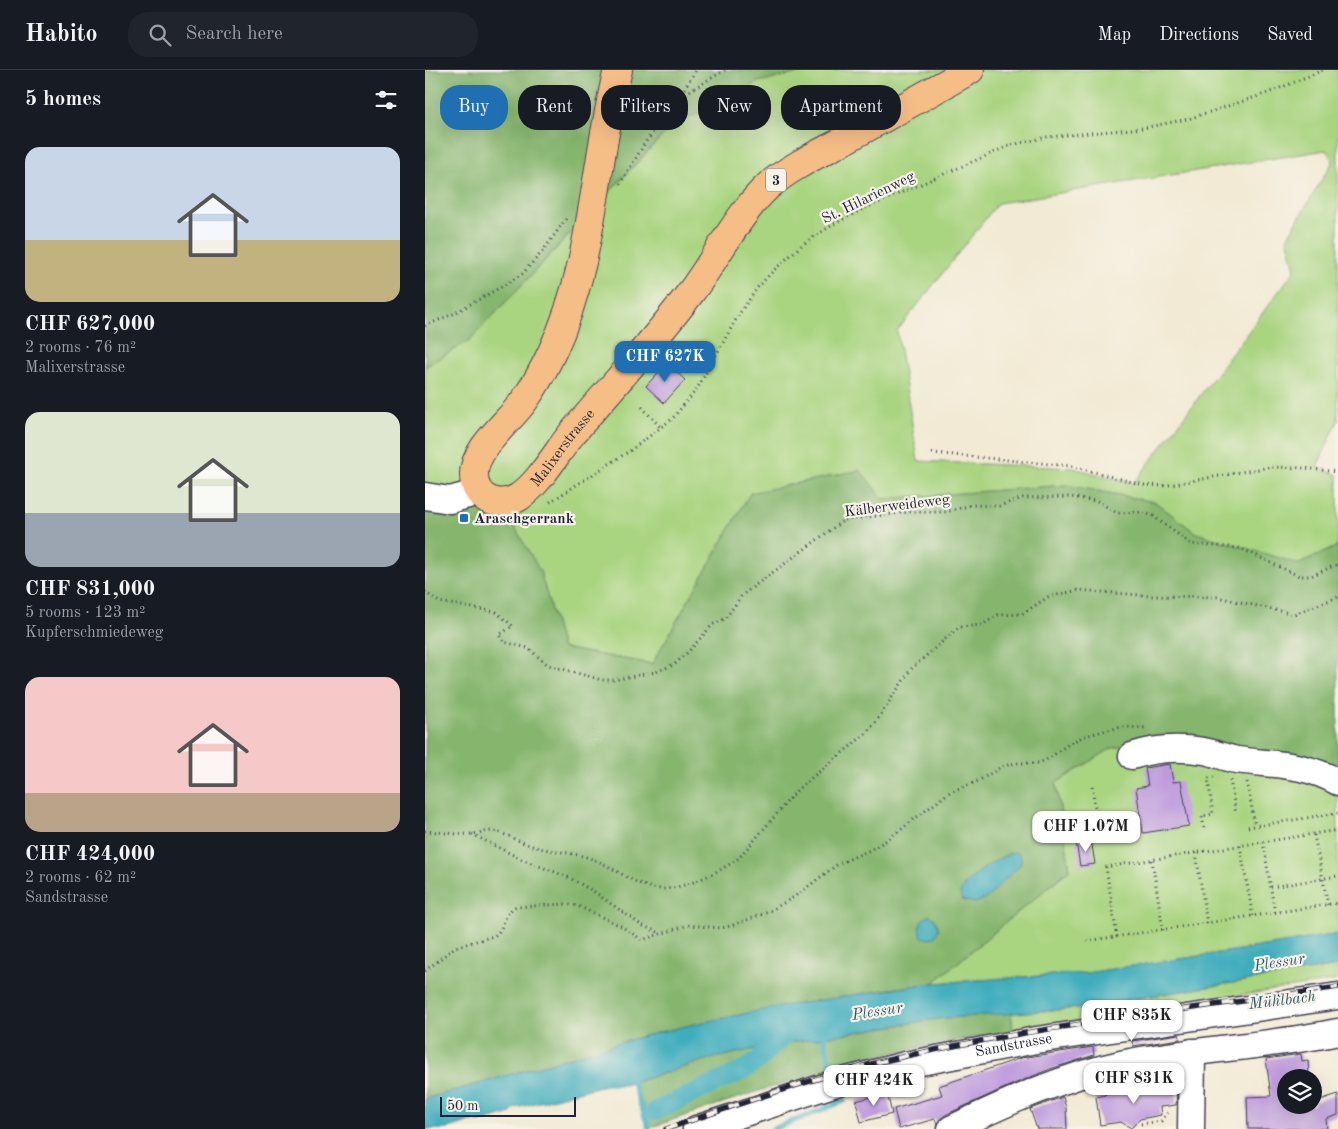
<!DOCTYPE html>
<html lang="en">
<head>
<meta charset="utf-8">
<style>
  :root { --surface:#171b24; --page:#20242c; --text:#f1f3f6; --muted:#9ea1a6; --line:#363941; --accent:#1f6fb2 }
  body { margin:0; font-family:"Old Standard TT",serif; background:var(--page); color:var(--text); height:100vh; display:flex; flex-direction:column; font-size:19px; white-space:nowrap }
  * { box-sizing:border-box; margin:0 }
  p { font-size:16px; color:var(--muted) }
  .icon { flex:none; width:28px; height:28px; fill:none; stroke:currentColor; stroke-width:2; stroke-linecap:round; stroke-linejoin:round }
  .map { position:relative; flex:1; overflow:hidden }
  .sheet { display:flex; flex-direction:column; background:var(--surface); width:425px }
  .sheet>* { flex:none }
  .top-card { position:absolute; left:15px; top:15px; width:475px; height:45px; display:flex; gap:10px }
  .fabs { position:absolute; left:852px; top:999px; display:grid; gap:10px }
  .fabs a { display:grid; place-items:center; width:45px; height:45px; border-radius:50%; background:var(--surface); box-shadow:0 5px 20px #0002; font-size:25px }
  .scale { position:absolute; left:15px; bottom:12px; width:136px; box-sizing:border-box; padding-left:5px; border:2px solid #22223b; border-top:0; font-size:14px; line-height:18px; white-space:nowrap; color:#22223b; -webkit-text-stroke:4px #f7f3e8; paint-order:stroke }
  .price { position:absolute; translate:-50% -42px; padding:0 11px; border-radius:10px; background:#fff; color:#222; font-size:16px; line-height:32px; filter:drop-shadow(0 1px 2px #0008) }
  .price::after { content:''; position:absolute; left:50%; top:30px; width:15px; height:11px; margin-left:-8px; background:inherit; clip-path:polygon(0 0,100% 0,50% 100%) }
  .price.selected { background:var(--accent); color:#fff }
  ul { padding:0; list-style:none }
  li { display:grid; align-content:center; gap:10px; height:265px; padding:0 25px }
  li span { display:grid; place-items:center; height:155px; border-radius:15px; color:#555 }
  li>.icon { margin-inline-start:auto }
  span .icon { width:90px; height:90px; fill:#fffc; stroke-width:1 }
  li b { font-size:21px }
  h2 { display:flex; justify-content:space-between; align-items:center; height:60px; padding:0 25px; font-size:21px }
  .chip { padding:0 18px; border-radius:20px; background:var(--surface); box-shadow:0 5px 20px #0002; font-size:18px; line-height:45px }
  .chip.selected { background:var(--accent); color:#fff }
  header { display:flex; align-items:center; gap:30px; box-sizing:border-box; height:70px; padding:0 25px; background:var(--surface); border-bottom:1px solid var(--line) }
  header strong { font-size:24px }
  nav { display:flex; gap:28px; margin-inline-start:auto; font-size:18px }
  .search { width:350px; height:45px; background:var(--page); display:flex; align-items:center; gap:12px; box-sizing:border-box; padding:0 18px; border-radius:20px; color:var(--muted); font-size:19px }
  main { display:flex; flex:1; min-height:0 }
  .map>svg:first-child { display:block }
  .green { fill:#a9d480; stroke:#667b5e; fill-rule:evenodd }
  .forest { fill:#86b66e; stroke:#546c54; fill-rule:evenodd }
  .water { fill:#3fadbd; stroke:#30687c }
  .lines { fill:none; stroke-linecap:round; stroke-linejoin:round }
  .stream { stroke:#3fadbd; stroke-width:5.5 }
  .canal { stroke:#3fadbd; stroke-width:19 }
  .building { fill:#bd99dd }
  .minor-casing { stroke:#414052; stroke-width:29 }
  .major-casing { stroke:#414052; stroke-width:30 }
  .path { stroke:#414052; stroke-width:3; stroke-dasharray:1 4; stroke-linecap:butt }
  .minor { stroke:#fff; stroke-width:26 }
  .major { stroke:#f6be87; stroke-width:28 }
  .rail-casing { stroke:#22223b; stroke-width:5.5 }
  .rail { stroke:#f7f3e8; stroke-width:4; stroke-dasharray:11; stroke-linecap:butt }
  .poi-dot { fill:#1f6fb2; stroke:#f7f3e8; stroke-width:2 }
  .labels { text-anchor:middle; stroke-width:4.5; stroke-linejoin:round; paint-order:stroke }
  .shield { fill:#f7f3e8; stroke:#62616f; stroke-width:1 }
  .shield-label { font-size:14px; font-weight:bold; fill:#22223b }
  .street-label { font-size:15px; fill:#22223b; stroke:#f7f3e8 }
  .poi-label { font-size:15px; font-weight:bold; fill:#22223b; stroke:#f7f3e8; text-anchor:start }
  .water-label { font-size:16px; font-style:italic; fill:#2e5a6f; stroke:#f7f3e8 }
</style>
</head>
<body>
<header>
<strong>Habito</strong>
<div class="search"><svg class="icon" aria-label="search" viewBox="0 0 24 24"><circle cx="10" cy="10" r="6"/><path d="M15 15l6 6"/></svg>Search here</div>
<nav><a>Map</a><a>Directions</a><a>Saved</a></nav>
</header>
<main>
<section class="sheet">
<h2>5 homes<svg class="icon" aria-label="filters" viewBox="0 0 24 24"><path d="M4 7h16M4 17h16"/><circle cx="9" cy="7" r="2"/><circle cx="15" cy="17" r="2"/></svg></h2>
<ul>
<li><span style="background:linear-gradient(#c9d6e8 60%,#c2b280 0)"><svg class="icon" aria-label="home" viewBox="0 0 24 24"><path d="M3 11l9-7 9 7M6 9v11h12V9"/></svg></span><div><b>CHF 627,000</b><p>2 rooms · 76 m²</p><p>Malixerstrasse</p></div></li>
<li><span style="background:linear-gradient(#dfe7d0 65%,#9aa5b1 0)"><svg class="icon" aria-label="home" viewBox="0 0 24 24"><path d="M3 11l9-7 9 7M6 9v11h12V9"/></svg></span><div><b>CHF 831,000</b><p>5 rooms · 123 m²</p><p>Kupferschmiedeweg</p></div></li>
<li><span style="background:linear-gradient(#f6c9c9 75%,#b9a48a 0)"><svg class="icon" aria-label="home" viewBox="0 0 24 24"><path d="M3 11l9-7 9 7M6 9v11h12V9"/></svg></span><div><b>CHF 424,000</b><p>2 rooms · 62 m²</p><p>Sandstrasse</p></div></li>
</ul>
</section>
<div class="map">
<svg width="913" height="1059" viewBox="0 0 913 1059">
  <rect width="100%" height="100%" fill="#f7f3e8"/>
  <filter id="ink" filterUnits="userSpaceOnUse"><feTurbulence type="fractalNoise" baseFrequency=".02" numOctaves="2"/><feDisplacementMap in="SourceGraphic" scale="10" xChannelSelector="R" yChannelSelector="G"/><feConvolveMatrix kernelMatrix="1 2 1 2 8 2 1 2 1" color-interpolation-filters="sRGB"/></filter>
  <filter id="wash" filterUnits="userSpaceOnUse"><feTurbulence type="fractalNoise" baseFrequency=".0096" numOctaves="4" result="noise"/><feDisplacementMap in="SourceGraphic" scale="20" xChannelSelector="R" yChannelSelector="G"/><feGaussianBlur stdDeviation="1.12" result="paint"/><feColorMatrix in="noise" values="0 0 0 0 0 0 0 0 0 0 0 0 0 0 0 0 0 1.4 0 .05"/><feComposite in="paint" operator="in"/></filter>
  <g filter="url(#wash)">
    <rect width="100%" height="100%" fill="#f2ead4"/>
    <!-- green -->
    <path class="green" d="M388,0H913V351L892,397L913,405V476L874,494L771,463L730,432L642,415L458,429L325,424L227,594L137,578L115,501L0,426V297L45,270L245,58L333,12ZM901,80L908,91L862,168L870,200L709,413L648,398L493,391L472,261L573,133Z
      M753,668L913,712V864L821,879L661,903L508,913L645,799L631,713L687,678Z
      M913,896V910L588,961L586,943L646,939Z"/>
    <!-- forest -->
    <path class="forest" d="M0,0H388L333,12L244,58L45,270L0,297Z
      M435,400L458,429L642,415L730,432L771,463L874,494L913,476V712L753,668L687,678L631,713L645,799L508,913L457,920L274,953L219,966L0,1029V426L76,433L115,501L137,578L227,594L325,423ZM585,783L590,800C571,813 568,836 539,831L538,816C547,806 573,788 585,783Z
      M586,943L588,961C538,970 488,978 439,990C366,1009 295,1034 224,1058L208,1013L281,990L338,977L511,949Z"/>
    <!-- water -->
    <path class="water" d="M591,782L596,786V794L562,828L551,833L537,830L535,823C538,811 579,782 591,782Z
      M504,845L510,849L514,858L511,866L504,869L497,867L494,858L497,850Z
      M913,864V896L646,939L511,949L338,977L281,990L200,1015H180L88,1039L86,1043L56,1052L46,1051L21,1059H0V1029L219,966L274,953L363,935L508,913L661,903L821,879Z"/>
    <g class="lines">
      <!-- stream -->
      <path class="stream" d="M401,961L399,967L406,1000
        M206,1007L224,1058
        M402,1038L400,1032L413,1027L411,1020
        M348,1059L419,1031"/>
      <!-- canal -->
      <path class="canal" d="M230,1041L317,1001L335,989L368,956"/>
    </g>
    <g id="blocks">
      <!-- building -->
      <path class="building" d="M242,293L260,310L239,333L221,316Z
        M745,694L748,712L756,711L764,756L718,763L711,718L723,716L720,698Z
        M666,769L670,794L655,796L651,772Z
        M754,964L755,969L708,976L707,971Z
        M668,977L669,985L625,999L582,1017L520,1045L514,1050L512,1054L510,1049L474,1059L469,1039L517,1025L514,1016L596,988Z
        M876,984L877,991L883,990L884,1008H861V1035H889V1032L913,1024V1045L901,1049L902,1059H823L822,1027L846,1026L841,989Z
        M720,1016L723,1019L732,1017V1020L752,1018L751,1035L735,1037L736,1045L715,1049L706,1058L696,1052L675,1055L671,1027L680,1025L681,1022L689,1021L693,1023L711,1021L712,1018Z
        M462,1023L467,1044L436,1052L431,1031Z
        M638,1027L641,1038L642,1059H612L605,1039Z"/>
    </g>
  </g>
  <g filter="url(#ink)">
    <use href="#blocks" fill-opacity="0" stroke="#414052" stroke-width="1"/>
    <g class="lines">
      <defs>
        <g id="minor">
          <path d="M0,426L25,430L54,422"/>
          <path d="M707,686C730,678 754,677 779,681C790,683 801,688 812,690C849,695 879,693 913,712"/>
          <path id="s1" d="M271,1059L414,1012L480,995L611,970L913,926"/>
          <path d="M526,1059C580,1033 637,1007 696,994C767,979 841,977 913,962"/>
          <path d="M766,1059L767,982"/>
        </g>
        <g id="major">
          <path id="s2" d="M193,0C169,94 169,193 127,282C119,299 110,316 99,331C84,352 48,379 49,405C49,417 55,427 67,431C76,434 86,432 94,427C114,413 130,385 145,366C185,318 229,272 266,222C291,189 313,144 343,116C364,98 391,85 416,72C459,48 502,24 545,0"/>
        </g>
      </defs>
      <!-- minor casing -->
      <use href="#minor" class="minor-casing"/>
      <!-- major casing -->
      <use href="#major" class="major-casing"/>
      <!-- path -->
      <path class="path" d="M253,30L266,20L300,0
        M195,114L220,73L251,32L271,0
        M0,256L28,244L76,217L97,204L118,181L143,146
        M217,337L236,358
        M507,383L646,396L719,415L738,416L845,397L879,398L913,402
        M125,432L206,380L247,349L272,319L314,244L333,217L348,201L378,174L409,154L434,141L586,75L622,67L718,58L763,49L843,23L898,0
        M0,522L14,532L71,542L88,556L74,565L79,572L103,578L123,595L177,610H188L231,602L250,594L266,579L287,555L300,549L317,525L419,450L484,442H521L546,435L574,436L598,428L646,427L672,431L692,443L718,442L728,446L766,474L815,478L874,506H886L913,494
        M805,710L811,744
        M822,712L830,756
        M667,716L673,759L678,765
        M823,757L913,743
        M779,758L777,746L788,744L783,708L789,707
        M0,761C15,762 31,765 46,764C55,763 63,760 72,762C83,765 93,771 104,775C123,782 144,781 164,788C189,795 210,818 237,819C260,819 296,801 314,788L373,719L438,666L450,653L486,599L534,557L557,555L573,545L597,544L623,527L654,520L726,526L792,527L869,544L913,527
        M47,764L96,789L143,807L168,821L216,855L235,863
        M889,765L903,835
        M838,772L850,843
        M815,776L828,847
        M771,783L782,854
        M727,790L738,860
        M846,817L913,806
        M692,867L681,797L913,760
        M662,871L913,833
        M0,901L30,877L69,866C80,859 78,844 90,837L139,834L153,836L196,856L217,870L263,855L296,858L306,856L343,842L369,827L413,794L445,780L462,770L525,722L553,711L576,697L591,693H614L623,689L645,673L657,667L678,661L697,657L722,658
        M716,1054L736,1051L744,1041"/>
      <!-- minor -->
      <use href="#minor" class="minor"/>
      <!-- major -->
      <use href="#major" class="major"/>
      <defs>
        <path id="rail" d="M241,1059C318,1033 394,1005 472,988C617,955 766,940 913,917"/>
      </defs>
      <!-- rail casing -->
      <use href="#rail" class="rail-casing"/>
      <!-- rail -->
      <use href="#rail" class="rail"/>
    </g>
  </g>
  <!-- markers -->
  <rect class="poi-dot" x="34" y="443" width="10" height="10" rx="2.5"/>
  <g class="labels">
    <!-- shield labels -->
    <rect class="shield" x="341" y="98.5" width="20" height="23" rx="4"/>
    <g class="shield-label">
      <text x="351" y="115">3</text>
    </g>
    <!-- street labels -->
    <g class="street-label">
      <text transform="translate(443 127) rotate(-26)" y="5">St. Hilarienweg</text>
      <text dy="5" stroke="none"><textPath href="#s2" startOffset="566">Malixerstrasse</textPath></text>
      <text transform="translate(472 435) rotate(-7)" y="5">Kälberweideweg</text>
      <text dy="5" stroke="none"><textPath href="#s1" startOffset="329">Sandstrasse</textPath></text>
    </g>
    <!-- poi labels -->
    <g class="poi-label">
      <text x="49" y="453">Araschgerrank</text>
    </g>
    <!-- water labels -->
    <g class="water-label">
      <text transform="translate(854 891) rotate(-9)" y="6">Plessur</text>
      <text transform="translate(857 929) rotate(-7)" y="6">Mühlbach</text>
      <text transform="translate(452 940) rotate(-9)" y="6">Plessur</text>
    </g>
  </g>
</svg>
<div class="fabs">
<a><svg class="icon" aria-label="layers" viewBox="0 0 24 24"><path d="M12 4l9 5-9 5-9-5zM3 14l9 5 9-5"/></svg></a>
</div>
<div class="scale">50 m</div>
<b class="price selected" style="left:240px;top:313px">CHF 627K</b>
<b class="price" style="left:661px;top:783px">CHF 1.07M</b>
<b class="price" style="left:707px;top:972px">CHF 835K</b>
<b class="price" style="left:709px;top:1035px">CHF 831K</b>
<b class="price" style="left:449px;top:1037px">CHF 424K</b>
<div class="top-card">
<a class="chip selected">Buy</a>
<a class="chip">Rent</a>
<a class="chip">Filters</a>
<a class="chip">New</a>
<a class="chip">Apartment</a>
</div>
</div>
</main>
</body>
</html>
